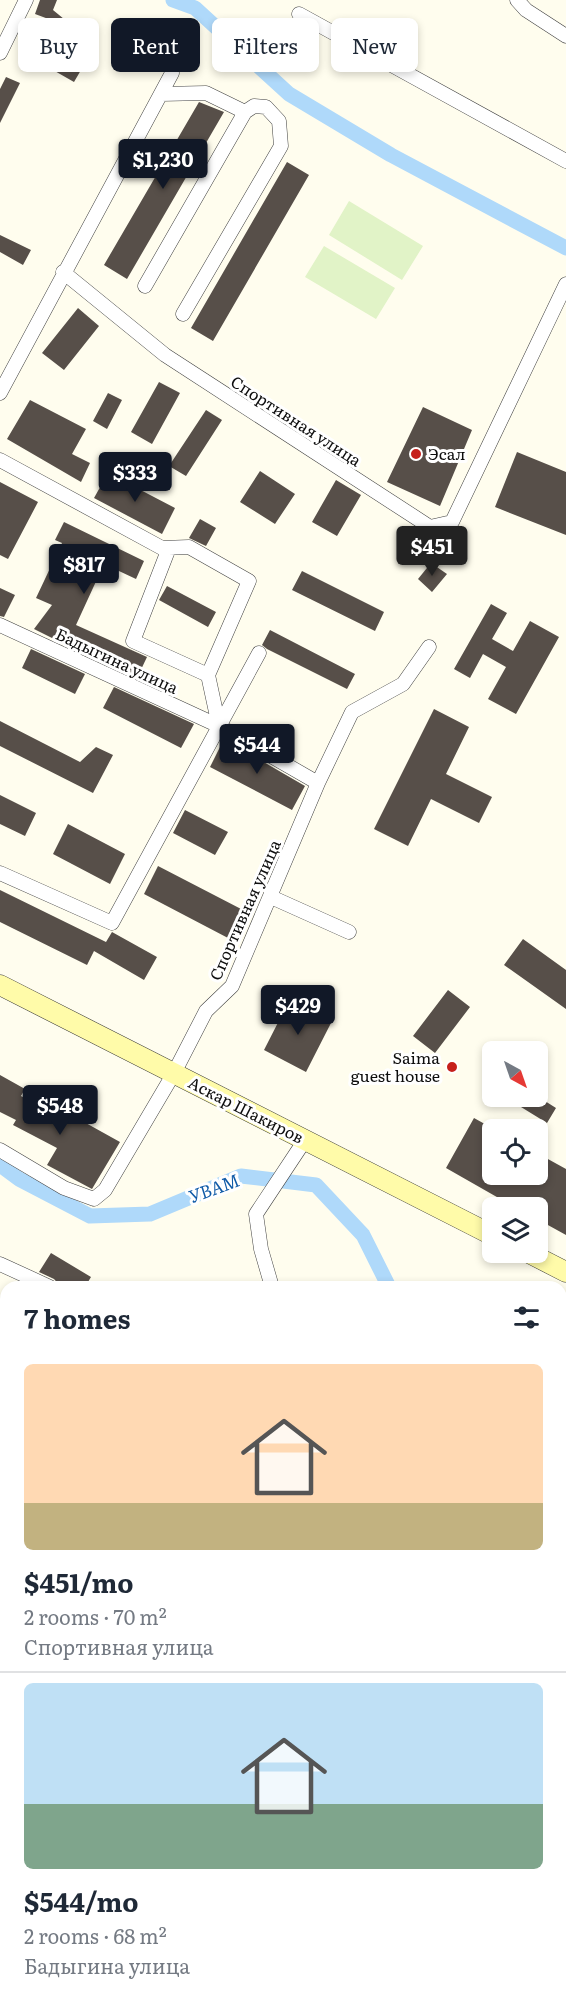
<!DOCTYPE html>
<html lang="en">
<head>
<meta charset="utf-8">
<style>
  :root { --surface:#fff; --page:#f6f6f7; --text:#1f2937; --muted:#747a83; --line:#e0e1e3; --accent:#111827 }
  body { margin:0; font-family:Literata,serif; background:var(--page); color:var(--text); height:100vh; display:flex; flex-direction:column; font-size:22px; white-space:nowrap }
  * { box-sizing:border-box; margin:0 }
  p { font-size:20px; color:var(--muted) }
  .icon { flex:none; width:33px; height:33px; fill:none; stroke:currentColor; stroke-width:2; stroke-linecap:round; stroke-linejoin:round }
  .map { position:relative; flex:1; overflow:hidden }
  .panel { position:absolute; left:0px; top:1281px; width:567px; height:720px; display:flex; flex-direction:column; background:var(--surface); border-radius:18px 18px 0 0; box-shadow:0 3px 9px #0003 }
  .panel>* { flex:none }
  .banner { position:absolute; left:18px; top:18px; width:531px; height:54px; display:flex; gap:12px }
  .needle { width:39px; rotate:140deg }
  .controls { position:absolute; left:482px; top:1041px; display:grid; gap:12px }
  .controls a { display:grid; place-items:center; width:66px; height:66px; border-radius:9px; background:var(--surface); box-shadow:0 3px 9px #0003; font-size:30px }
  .price { position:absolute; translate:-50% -51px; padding:0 14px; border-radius:6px; background:var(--accent); color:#fff; font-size:20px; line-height:39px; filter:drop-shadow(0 2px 3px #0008) }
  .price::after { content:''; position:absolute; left:50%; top:36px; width:18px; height:14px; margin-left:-9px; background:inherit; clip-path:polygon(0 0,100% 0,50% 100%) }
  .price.current { background:#222; color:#fff }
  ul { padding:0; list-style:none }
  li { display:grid; align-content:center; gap:12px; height:318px; padding:0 24px }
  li+li { border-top:2px solid var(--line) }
  li span { display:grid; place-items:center; height:186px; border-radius:9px; color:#555 }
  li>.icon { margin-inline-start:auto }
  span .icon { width:108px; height:108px; fill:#fffc; stroke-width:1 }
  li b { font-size:26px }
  h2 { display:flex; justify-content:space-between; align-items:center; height:72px; padding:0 24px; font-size:26px }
  .pill { padding:0 21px; border-radius:9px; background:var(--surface); box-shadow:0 3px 9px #0003; font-size:21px; line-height:54px }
  .pill.current { background:var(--accent); color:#fff }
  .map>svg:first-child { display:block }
  .cemetery { fill:#d4e3bd }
  .pitch { fill:#e1f3c7 }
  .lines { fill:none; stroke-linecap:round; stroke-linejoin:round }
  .canal { stroke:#afd9fa; stroke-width:15 }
  .building { fill:#574f49 }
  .street-casing { stroke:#404040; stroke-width:15 }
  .secondary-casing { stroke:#2f2f2f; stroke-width:21 }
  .street { stroke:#fff; stroke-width:14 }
  .secondary { stroke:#fffba9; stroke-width:20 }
  .poi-dot { fill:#c6201c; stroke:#fff; stroke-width:2 }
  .labels { text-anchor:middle; stroke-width:6; stroke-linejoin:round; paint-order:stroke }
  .street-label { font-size:16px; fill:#0d0d0d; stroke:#fff }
  .poi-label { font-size:16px; fill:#0d0d0d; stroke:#fff; text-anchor:start }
  .water-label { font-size:18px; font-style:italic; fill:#0f5aa7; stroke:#fff }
</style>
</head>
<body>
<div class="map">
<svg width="566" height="2001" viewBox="0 0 566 2001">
  <rect width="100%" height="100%" fill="#fffdee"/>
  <!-- cemetery -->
  <path class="cemetery" d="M561,1936L566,1938V2001H503L500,1995H561Z"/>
  <!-- pitch -->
  <path class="pitch" d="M349,201L423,246L402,280L329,235Z
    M324,246L395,288L376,319L305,277Z"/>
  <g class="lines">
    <!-- canal -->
    <path class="canal" d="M173,0L195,8L289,94L391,155L566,248
      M0,1165L19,1179L90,1216L150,1214L241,1176L316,1185L363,1235L389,1287
      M561,1438L566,1441"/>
  </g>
  <!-- building -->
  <path class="building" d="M40,0H57L53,10L81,33L76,44L88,58L74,82L53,70L70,27L35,14Z
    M6,77L20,83L0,123V89Z
    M199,102L224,112L127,279L104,265Z
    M287,162L309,175L213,341L191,328Z
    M0,235L31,250L23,265L0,252Z
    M78,308L99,326L64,370L42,353Z
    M159,382L180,393L152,444L131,432Z
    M108,393L122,400L107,429L93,421Z
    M30,400L86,429L72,454L90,463L81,482L7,439Z
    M423,407L472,430L440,506L387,482Z
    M206,410L222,420L186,476L169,466Z
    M517,452L566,472V535L495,507Z
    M260,471L295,494L275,524L240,502Z
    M108,473L175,508L162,534L94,498Z
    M336,480L361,495L337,536L312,522Z
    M0,482L38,502L8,559L0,555Z
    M200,519L216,528L206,546L189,538Z
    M64,522L144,561L136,579L104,564L76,625L147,657L137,678L122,671L125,666L101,653L100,657L94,654L92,658L34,629L52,605L36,598L62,543L55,540Z
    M431,563L447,574L432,592L418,579Z
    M302,571L384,612L375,631L292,590Z
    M167,586L216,612L208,627L159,600Z
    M0,588L15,595L4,617L0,616Z
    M491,604L507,613L492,639L513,651L530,621L559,637L516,714L488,699L506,667L483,654L470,678L454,669Z
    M270,630L355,674L347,689L267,649L262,645Z
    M31,649L85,674L75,694L22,668Z
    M114,687L194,724L181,748L103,708Z
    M434,709L469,727L446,774L492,797L479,823L431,799L408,846L374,829Z
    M0,721L80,762L96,747L113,755L93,793L0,746Z
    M224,739L305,786L292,810L210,767Z
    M0,795L36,813L25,836L0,824Z
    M185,810L228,832L215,855L173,833Z
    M68,824L125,854L110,884L53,854Z
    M158,866L243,910L228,938L144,894Z
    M0,890L106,942L112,932L157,957L144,980L94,951L87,965L0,922Z
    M523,939L566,970V1009L504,965Z
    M448,990L470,1007L435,1053L413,1036Z
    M289,1001L331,1023L306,1072L264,1050Z
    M0,1075L25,1089L21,1096L71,1123L75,1117L120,1142L92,1189L47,1165L57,1148L13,1125L16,1120L0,1112Z
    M503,1096H537L556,1108L547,1123Z
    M474,1118L492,1128V1174H537V1153L566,1169V1235L537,1219V1208H516L446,1168Z
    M51,1253L91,1277L85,1287H61L54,1279L39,1272Z"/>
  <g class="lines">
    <defs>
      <path id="street" d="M517,0L526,10L566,36
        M299,14L566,161
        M0,53L26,0
        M161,94L206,93L245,112
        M63,272L165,355L430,527L452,522L566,284
        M145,286L245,112L254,106L266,107L279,121L281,146L183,314
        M0,393L172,73
        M0,460L162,548L189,547L249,581L208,675L219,726
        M169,548L133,641L208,675
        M0,625L219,726L318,783
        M0,873L112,923L259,653
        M271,897L349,932
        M0,1150L64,1188L94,1199L105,1190L174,1073L206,1011L232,986L318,783L352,712L403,684L429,647
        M0,1264L50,1287
        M272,1287L261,1249L256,1214L305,1140
        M0,1730L6,1738
        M561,1735L566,1737
        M0,1798L6,1794
        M57,1995L58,2001
        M239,1995L240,2001
        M414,1995L415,2001"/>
      <path id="secondary" d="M0,985L492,1235
        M527,1252L566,1272"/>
    </defs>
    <!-- street casing -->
    <use href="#street" class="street-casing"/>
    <!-- secondary casing -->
    <use href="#secondary" class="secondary-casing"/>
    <!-- street -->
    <use href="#street" class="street"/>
    <!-- secondary -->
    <use href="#secondary" class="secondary"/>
  </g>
  <!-- markers -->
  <g class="poi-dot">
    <circle cx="416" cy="454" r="6"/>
    <circle cx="452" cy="1067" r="6"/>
  </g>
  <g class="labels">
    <!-- street labels -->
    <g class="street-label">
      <text transform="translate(296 421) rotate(33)" y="6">Спортивная улица</text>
      <text transform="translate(117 661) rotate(25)" y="6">Бадыгина улица</text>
      <text transform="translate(245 910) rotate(-66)" y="6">Спортивная улица</text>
      <text transform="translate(246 1110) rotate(27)" y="6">Аскар Шакиров</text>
    </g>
    <!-- poi labels -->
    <g class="poi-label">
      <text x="428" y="460">Эсал</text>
      <text x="440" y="1064" text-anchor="end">Saima<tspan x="440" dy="18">guest house</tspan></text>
    </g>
    <!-- water labels -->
    <g class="water-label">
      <text transform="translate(214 1189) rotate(-20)" y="6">УВАМ</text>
    </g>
  </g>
</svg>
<div class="controls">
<a><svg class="needle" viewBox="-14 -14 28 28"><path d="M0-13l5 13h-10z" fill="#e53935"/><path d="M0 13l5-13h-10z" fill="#747a83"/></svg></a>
<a><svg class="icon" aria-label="locate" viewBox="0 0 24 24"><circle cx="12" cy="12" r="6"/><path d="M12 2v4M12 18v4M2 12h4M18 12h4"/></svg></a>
<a><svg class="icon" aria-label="layers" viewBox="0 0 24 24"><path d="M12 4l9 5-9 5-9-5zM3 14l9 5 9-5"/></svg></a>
</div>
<b class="price" style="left:163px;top:190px">$1,230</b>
<b class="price" style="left:135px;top:503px">$333</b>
<b class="price current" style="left:432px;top:577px">$451</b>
<b class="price" style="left:84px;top:595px">$817</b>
<b class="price" style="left:257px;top:775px">$544</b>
<b class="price" style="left:298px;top:1036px">$429</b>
<b class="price" style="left:60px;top:1136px">$548</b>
<div class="banner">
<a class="pill">Buy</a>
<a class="pill current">Rent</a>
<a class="pill">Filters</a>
<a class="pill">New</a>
</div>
<section class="panel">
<h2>7 homes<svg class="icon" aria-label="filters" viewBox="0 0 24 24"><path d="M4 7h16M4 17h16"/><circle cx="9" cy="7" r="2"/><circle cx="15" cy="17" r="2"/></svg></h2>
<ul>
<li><span style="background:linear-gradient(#ffd9b3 75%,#c2b280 0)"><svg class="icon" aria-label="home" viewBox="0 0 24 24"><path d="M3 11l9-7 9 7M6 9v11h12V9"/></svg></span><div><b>$451/mo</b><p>2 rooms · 70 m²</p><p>Спортивная улица</p></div></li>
<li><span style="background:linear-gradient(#bfe0f5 65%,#7fa58c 0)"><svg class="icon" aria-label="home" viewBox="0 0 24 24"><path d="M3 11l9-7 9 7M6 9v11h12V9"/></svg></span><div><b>$544/mo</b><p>2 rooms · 68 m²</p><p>Бадыгина улица</p></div></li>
</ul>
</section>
</div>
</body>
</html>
